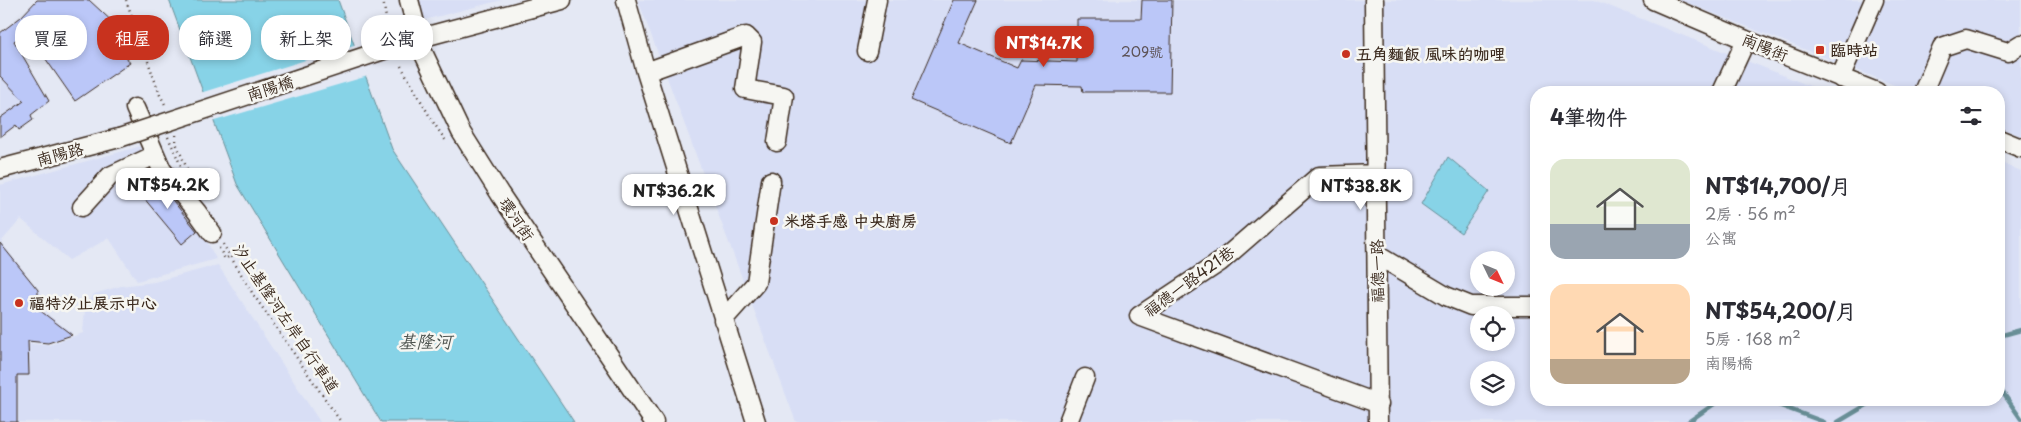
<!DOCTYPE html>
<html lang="zh-TW">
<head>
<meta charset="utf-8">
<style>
  :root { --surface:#fff; --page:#f7f7f7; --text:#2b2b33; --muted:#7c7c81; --accent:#c8321e }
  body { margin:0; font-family:"Playpen Sans","LXGW WenKai TC",sans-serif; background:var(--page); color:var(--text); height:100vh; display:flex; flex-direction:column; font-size:19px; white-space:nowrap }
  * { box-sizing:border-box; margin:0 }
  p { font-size:16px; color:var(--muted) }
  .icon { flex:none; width:28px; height:28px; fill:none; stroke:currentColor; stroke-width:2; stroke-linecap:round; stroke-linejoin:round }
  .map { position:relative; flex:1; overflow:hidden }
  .panel { position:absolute; left:1530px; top:86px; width:475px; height:320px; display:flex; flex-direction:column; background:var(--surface); border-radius:20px; box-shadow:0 2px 8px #0003 }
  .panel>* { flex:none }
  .top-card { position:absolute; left:15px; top:15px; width:475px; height:45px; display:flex; gap:10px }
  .needle { width:32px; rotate:133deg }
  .fabs { position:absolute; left:1470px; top:251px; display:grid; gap:10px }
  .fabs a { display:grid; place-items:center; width:45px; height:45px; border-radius:50%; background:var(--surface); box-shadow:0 2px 8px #0003; font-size:25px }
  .price { position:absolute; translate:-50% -42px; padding:0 11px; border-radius:10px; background:#fff; color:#222; font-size:16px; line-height:32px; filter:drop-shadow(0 1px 2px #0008) }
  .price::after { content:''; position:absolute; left:50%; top:30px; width:15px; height:11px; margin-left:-8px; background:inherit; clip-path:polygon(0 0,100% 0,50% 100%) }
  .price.selected { background:var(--accent); color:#fff }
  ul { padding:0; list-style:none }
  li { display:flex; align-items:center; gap:15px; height:125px; padding:0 20px }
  li span { display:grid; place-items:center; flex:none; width:140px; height:100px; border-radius:15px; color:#555 }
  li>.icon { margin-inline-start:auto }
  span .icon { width:60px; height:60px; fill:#fffc; stroke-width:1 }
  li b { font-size:21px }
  h2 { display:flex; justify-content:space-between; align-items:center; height:60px; padding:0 20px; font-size:21px }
  .pill { padding:0 18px; border-radius:20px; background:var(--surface); box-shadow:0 2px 8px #0003; font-size:18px; line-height:45px }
  .pill.selected { background:var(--accent); color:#fff }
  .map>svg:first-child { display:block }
  .built { fill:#d8def5; fill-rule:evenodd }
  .water { fill:#87d3e7; stroke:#698f97 }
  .pier { fill:#e4e8f4 }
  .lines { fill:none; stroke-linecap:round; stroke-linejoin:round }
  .stream { stroke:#698f97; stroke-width:4.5 }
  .building { fill:#bbc7f8; stroke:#3b2a1e }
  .minor-casing { stroke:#3b2a1e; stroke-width:21 }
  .path { stroke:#3b2a1e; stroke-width:2.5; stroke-dasharray:1 4; stroke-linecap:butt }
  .minor { stroke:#f6f6f2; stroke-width:18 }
  .minor-bridge-casing { stroke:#3b2a1e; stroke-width:21; stroke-linecap:butt }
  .minor-bridge { stroke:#f6f6f2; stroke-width:18 }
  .poi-dot { fill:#c8321e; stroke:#f6f6f2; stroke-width:2 }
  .labels { text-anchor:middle; stroke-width:5; stroke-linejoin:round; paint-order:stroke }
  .number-label { font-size:14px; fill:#5b5154 }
  .street-label { font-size:16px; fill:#3b2a1e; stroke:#f6f6f2 }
  .poi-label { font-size:16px; font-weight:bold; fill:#3b2a1e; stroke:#f6f6f2; text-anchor:start }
  .water-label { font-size:18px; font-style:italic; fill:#4e5450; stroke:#f6f6f2 }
</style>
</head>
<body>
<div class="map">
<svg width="2021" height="422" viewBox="0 0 2021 422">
  <rect width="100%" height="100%" fill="#e4e8f4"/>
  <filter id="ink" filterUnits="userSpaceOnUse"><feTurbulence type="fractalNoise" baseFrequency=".02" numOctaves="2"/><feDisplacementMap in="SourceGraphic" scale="10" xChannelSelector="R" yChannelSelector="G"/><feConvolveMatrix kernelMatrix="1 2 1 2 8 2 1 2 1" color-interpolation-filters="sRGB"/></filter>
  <g filter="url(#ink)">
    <!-- built -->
    <path class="built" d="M415,0H502L420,21Z
      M638,0H1594L1825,92H1536V400H1999V162L2021,171V422H796ZM1479,260H1506V288H1479ZM1479,315H1506V342H1479ZM1479,370H1506V398H1479Z
      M1680,0H2021V136L1999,127V92H1912Z
      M0,67L38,103L0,131Z
      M156,142L216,259L137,281L109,238L69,260L21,219L1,242L41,293L42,310L72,333L42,343L0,341V185Z
      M218,265L320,422H0V342L49,345L83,333L85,309L94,294L121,286L154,282Z"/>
    <!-- water -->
    <path class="water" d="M169,0H338L392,149L574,422H381L237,184Z
      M1448,157L1489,191L1461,233L1421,204Z"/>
    <!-- pier -->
    <path class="pier" d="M357,44L368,76L211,122L200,93Z"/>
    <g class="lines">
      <!-- stream -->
      <path class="stream" d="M1999,336L2021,330
        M1999,387L2021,419
        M1765,400L1824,422
        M1688,422L1720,400
        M1838,422L1875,400"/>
    </g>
    <!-- building -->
    <path class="building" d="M37,0H89L116,25L110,31L130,63L75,101L27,32L14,41L49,101L31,115L33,120L19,130L16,125L0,137V118L24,101L0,76V33L21,17Z
      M954,0H978L959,43L1017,68L1021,60L1077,62V19H1141L1142,0H1172L1170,92H1083L1082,86L1036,85L1011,143L911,100Z
      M154,177L197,231L182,244L138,191Z
      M0,243L38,290V309L72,335L48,343L28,341L29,375H17V422H0Z"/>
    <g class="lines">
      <defs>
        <path id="minor" d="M409,0L422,50L461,132L500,194L654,422
          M626,0L646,72L756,422
          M1374,0L1378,422
          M1653,0L1746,40L1877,92
          M420,38L562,0
          M867,51L877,0
          M646,72L746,36L752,42L745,89L784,96L777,142
          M1840,78L1874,0
          M1722,92L1746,40
          M1923,92L1942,47L1966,39L2008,52L2021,44
          M135,108L162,170L197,212L212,233
          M1999,139L2021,148
          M0,169L119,138
          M1377,174L1319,176L1220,262L1139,316L1379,404
          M82,207L110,176L155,155
          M1377,255L1446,296L1471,306H1536
          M723,320L756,283L771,181
          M1068,422L1085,378"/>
      </defs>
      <!-- minor casing -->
      <use href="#minor" class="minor-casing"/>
      <!-- path -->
      <path class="path" d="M126,0L160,95L166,106
        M383,0L387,24
        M401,66L433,122L446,141
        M176,135V143L191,178
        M168,137L182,168
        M223,244L253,294L341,422
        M219,248L225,259L230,256"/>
      <!-- minor -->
      <use href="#minor" class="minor"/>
      <defs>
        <path id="minor-bridge" d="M119,138L420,38"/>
      </defs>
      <!-- minor-bridge casing -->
      <use href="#minor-bridge" class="minor-bridge-casing"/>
      <!-- minor-bridge -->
      <use href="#minor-bridge" class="minor-bridge"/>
    </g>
  </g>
  <!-- markers -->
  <g class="poi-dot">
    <rect x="1815" y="45" width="10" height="10" rx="2.5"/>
    <circle cx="1346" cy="54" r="5"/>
    <circle cx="774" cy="221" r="5"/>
    <circle cx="19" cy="303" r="5"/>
  </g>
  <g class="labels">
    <!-- number labels -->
    <g class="number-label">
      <text x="1142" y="57">209號</text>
    </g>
    <!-- street labels -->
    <g class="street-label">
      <text transform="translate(1765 47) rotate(22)" y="6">南陽街</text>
      <text transform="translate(270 88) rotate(-18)" y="6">南陽橋</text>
      <text transform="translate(60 154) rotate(-15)" y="6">南陽路</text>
      <text transform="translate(517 219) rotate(56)" y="6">環河街</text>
      <text transform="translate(1377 271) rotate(-91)" y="6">福德一路</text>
      <text transform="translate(1189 281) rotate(-36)" y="6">福德一路421巷</text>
      <text transform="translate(286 318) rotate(56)" y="6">汐止基隆河左岸自行車道</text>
    </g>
    <!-- poi labels -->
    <g class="poi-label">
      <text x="1830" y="56">臨時站</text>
      <text x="1356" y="60">五角麵飯 風味的咖哩</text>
      <text x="784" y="227">米塔手感 中央廚房</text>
      <text x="29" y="309">福特汐止展示中心</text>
    </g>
    <!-- water labels -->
    <g class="water-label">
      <text x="425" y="348">基隆河</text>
    </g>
  </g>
</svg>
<div class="fabs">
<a><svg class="needle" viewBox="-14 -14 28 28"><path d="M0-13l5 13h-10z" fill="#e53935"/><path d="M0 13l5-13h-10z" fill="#7c7c81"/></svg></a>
<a><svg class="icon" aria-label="locate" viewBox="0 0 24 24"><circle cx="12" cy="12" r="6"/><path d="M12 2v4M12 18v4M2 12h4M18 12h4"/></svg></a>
<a><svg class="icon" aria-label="layers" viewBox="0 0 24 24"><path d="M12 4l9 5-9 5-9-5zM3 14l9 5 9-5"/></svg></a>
</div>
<b class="price selected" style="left:1044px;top:68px">NT$14.7K</b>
<b class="price" style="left:168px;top:210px">NT$54.2K</b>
<b class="price" style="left:1361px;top:211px">NT$38.8K</b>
<b class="price" style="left:674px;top:216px">NT$36.2K</b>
<div class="top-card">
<a class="pill">買屋</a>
<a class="pill selected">租屋</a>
<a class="pill">篩選</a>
<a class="pill">新上架</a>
<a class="pill">公寓</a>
</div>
<section class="panel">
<h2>4筆物件<svg class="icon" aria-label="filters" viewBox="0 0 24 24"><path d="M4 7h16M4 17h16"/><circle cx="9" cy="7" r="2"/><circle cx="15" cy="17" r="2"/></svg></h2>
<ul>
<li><span style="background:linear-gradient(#dfe7d0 65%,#9aa5b1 0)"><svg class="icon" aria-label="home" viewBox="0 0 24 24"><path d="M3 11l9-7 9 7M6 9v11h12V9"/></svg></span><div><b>NT$14,700/月</b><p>2房 · 56 m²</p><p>公寓</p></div></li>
<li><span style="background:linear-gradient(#ffd9b3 75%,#b9a48a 0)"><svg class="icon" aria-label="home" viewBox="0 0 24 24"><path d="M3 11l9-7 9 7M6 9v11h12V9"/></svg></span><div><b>NT$54,200/月</b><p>5房 · 168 m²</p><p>南陽橋</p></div></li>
</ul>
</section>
</div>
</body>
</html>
